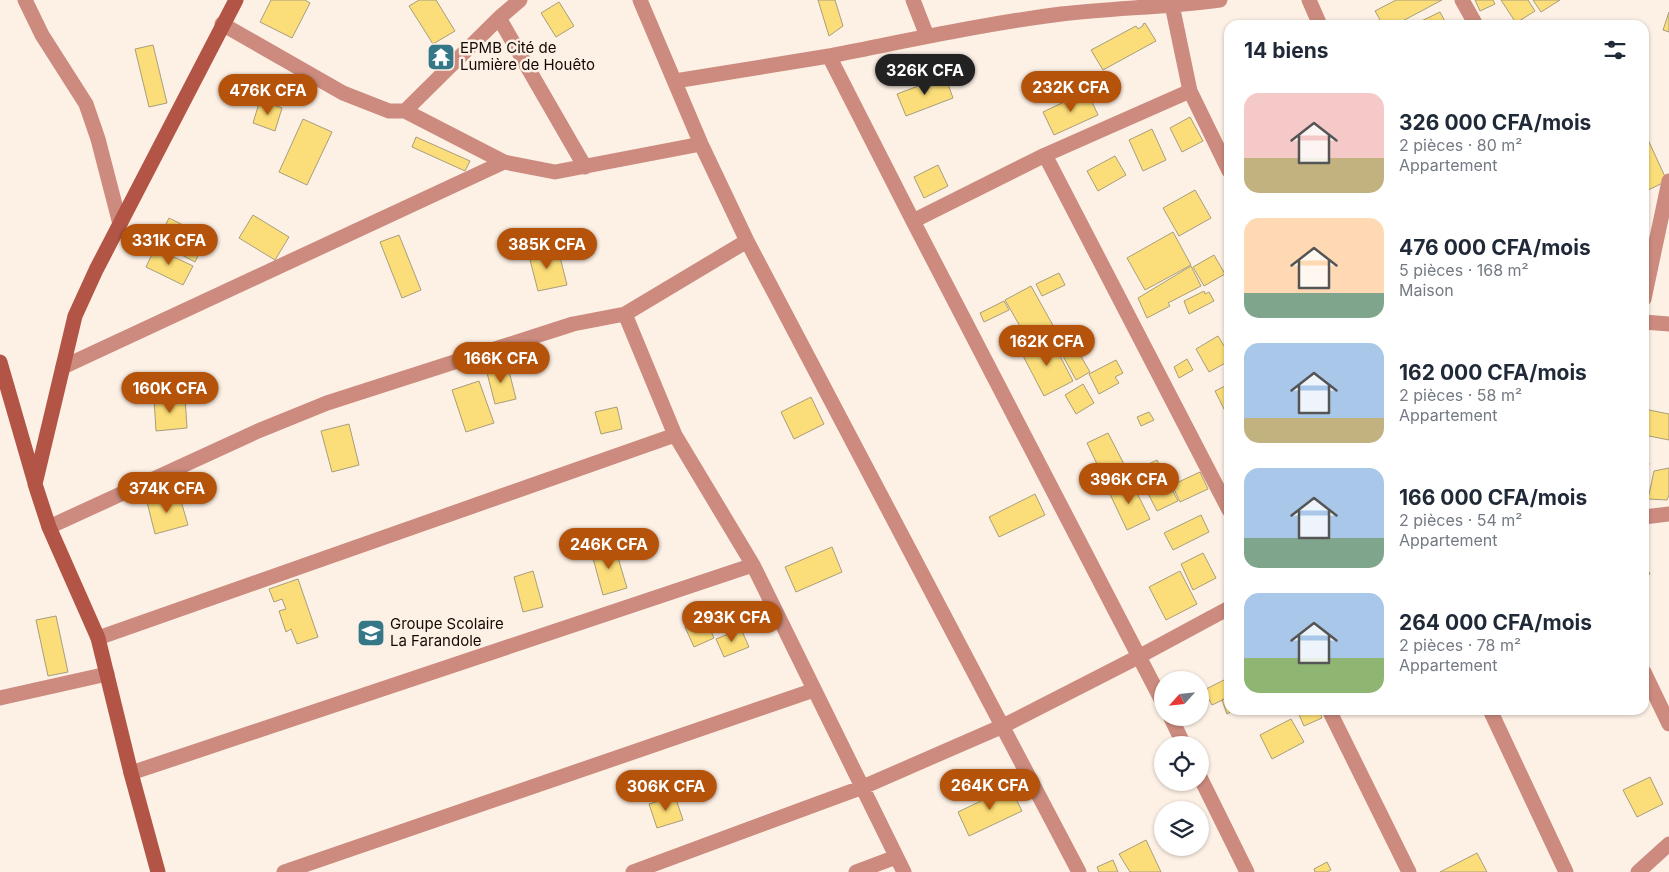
<!DOCTYPE html>
<html lang="fr">
<head>
<meta charset="utf-8">
<style>
  :root { --surface:#fff; --page:#f2f2f3; --text:#1f2937; --muted:#747a83; --accent:#b45309 }
  body { margin:0; font-family:Inter,sans-serif; background:var(--page); color:var(--text); height:100vh; display:flex; flex-direction:column; font-size:19px; white-space:nowrap }
  * { box-sizing:border-box; margin:0 }
  p { font-size:16px; color:var(--muted) }
  .icon { flex:none; width:28px; height:28px; fill:none; stroke:currentColor; stroke-width:2; stroke-linecap:round; stroke-linejoin:round }
  .map { position:relative; flex:1; overflow:hidden }
  .side { position:absolute; left:1224px; top:20px; width:425px; height:695px; display:flex; flex-direction:column; background:var(--surface); border-radius:15px; box-shadow:0 1px 4px #0004 }
  .side>* { flex:none }
  .needle { width:32px; rotate:243deg }
  .fabs { position:absolute; left:1154px; top:671px; display:grid; gap:10px }
  .fabs a { display:grid; place-items:center; width:55px; height:55px; border-radius:50%; background:var(--surface); box-shadow:0 1px 4px #0004; font-size:25px }
  .price { position:absolute; translate:-50% -42px; padding:0 11px; border-radius:18px; background:var(--accent); color:#fff; font-size:16px; line-height:32px; filter:drop-shadow(0 1px 2px #0008) }
  .price::after { content:''; position:absolute; left:50%; top:30px; width:15px; height:11px; margin-left:-8px; background:inherit; clip-path:polygon(0 0,100% 0,50% 100%) }
  .price.active { background:#222; color:#fff }
  ul { padding:0; list-style:none }
  li { display:flex; align-items:center; gap:15px; height:125px; padding:0 20px }
  li span { display:grid; place-items:center; flex:none; width:140px; height:100px; border-radius:15px; color:#555 }
  li>.icon { margin-inline-start:auto }
  span .icon { width:60px; height:60px; fill:#fffc; stroke-width:1 }
  li b { font-size:21px }
  h2 { display:flex; justify-content:space-between; align-items:center; height:60px; padding:0 20px; font-size:21px }
  .map>svg:first-child { display:block }
  .building { fill:#fbdd79; stroke:#a89e7d }
  .lines { fill:none; stroke-linecap:round; stroke-linejoin:round }
  .street { stroke:#cc8b7e; stroke-width:15 }
  .secondary { stroke:#b35546; stroke-width:15 }
  .labels { text-anchor:middle; stroke-width:5; stroke-linejoin:round; paint-order:stroke }
  .poi-label { font-size:15px; fill:#130903; stroke:#fdf1e6; text-anchor:start }
</style>
</head>
<body>
<div class="map">
<svg width="1669" height="872" viewBox="0 0 1669 872">
  <rect width="100%" height="100%" fill="#fdf1e6"/>
  <!-- building -->
  <path class="building" d="M271,0H305L310,3L292,38L260,22Z
    M419,0H436L455,31L433,44L409,6Z
    M818,0H835L843,26L829,36Z
    M1396,0H1442L1395,25H1383L1375,11Z
    M1475,0H1493L1495,4L1480,11Z
    M1501,0H1528L1535,11L1516,23Z
    M1533,0H1560L1541,12Z
    M559,2L574,26L556,37L541,13Z
    M1440,12L1447,25H1413Z
    M1669,12V32L1663,30Z
    M1145,23L1156,41L1103,70L1091,50L1136,26L1138,29L1143,26V24Z
    M153,45L167,103L149,107L135,49Z
    M945,76L953,98L906,116L897,94Z
    M1087,91L1098,115L1054,135L1043,112Z
    M260,100L282,108L275,131L253,123Z
    M1190,117L1203,141L1182,152L1170,128Z
    M303,119L332,132L307,185L279,172Z
    M1152,129L1166,160L1143,171L1129,140Z
    M1644,131L1667,181L1644,192Z
    M416,137L470,161L465,171L412,147Z
    M1115,156L1126,175L1098,191L1087,171Z
    M938,165L948,186L924,198L914,177Z
    M1195,190L1211,218L1179,236L1163,208Z
    M253,215L289,237L275,260L239,238Z
    M169,218L207,237L195,262L157,242Z
    M1173,232L1191,265L1145,290L1127,258Z
    M399,235L421,290L402,298L380,242Z
    M545,247L548,259L560,257L567,285L538,291L528,252Z
    M155,248L193,266L183,285L146,267Z
    M1214,255L1225,274L1204,286L1193,267Z
    M1191,266L1201,286L1168,303L1170,306L1147,318L1138,298Z
    M1059,273L1065,285L1042,296L1036,284Z
    M1031,286L1055,329L1034,340L1030,332L1025,335L1005,300Z
    M1204,291L1205,294L1209,292L1214,301L1189,314L1184,301Z
    M1004,301L1009,310L984,322L980,313Z
    M1064,327L1090,372L1076,380L1051,334Z
    M1028,335L1033,344L1025,348L1021,339Z
    M1218,336L1229,354V361L1209,372L1196,349Z
    M1050,337L1073,381L1044,396L1021,352Z
    M1187,359L1193,370L1179,378L1174,367Z
    M1116,360L1123,373L1115,377L1119,383L1099,394L1089,374Z
    M507,363L516,399L495,404L486,369Z
    M479,381L494,423L466,432L452,390Z
    M1083,384L1094,403L1076,414L1065,395Z
    M1229,384V416L1228,417L1215,391Z
    M185,397L187,428L156,431L154,399Z
    M811,397L824,424L794,439L781,412Z
    M617,407L622,429L601,434L595,412Z
    M1644,409L1669,414V440L1644,435Z
    M1149,412L1154,420L1141,426L1137,417Z
    M349,424L359,465L332,472L321,431Z
    M1108,433L1127,470L1105,481L1087,443Z
    M1157,460L1178,501L1157,511L1136,470Z
    M1644,463H1649L1644,492Z
    M1669,468V495L1667,500L1648,499L1654,471Z
    M1200,472L1208,489L1180,502L1172,485Z
    M1130,479L1150,519L1127,530L1108,490Z
    M179,494L188,525L155,534L147,502Z
    M1035,494L1045,515L999,537L989,517Z
    M1201,515L1209,532L1173,550L1164,533Z
    M614,544L627,588L603,595L591,551Z
    M832,547L842,572L796,592L785,567Z
    M1203,553L1216,578L1193,590L1181,564Z
    M1644,562L1650,574L1644,577Z
    M533,571L543,607L523,612L514,577Z
    M1180,571L1197,604L1166,620L1149,587Z
    M298,579L318,637L297,644L291,629L286,632L279,611L286,609L282,599L274,602L269,589Z
    M56,616L68,672L48,676L36,620Z
    M705,618L714,638L694,647L685,627Z
    M741,629L749,647L724,657L716,639Z
    M1228,678L1229,697L1212,705L1204,690Z
    M1229,697V710H1234L1227,714L1222,700Z
    M1297,710H1319L1322,718L1304,726Z
    M1291,719L1304,742L1272,759L1260,735Z
    M1650,777L1663,804L1637,817L1623,790Z
    M1010,787L1022,811L969,836L958,812Z
    M675,796L683,820L657,828L649,804Z
    M1146,840L1161,872H1130L1119,854Z
    M1477,853L1487,872H1440Z
    M1113,860L1118,872H1099L1097,867Z
    M1327,862L1331,870L1327,872H1315L1314,869Z"/>
  <g class="lines">
    <!-- street -->
    <path class="street" d="M25,0L42,35L86,104L98,139L120,224
      M640,0L701,144L747,241L1079,872
      M913,0L927,36
      M1171,0L1190,91L1229,171
      M1309,0L1320,25
      M1462,0L1476,25
      M499,18L585,167
      M222,24L343,93L389,111H405L499,18L520,0
      M675,81L829,56
      M405,111L504,162L555,172L701,144
      M1045,155L1229,510
      M913,221L1045,155L1190,91
      M1644,299L1669,181
      M625,314L675,435L753,565L904,872
      M1644,322L1669,324
      M63,367L504,162
      M1644,517L1669,514
      M49,527L258,431L327,403L573,324L625,314L747,241
      M98,638L675,435
      M1644,672L1669,724
      M0,698L107,674
      M1162,701L913,221L829,56C906,41 983,24 1061,14C1114,8 1167,7 1220,0
      M1329,710L1409,872
      M1490,710L1566,872
      M1171,718L1184,745
      M131,773L753,565
      M1200,777L1247,872
      M284,872L814,690
      M633,872L863,787L1003,726L1140,656L1229,608
      M856,872L896,857
      M1638,872L1669,844"/>
    <!-- secondary -->
    <path class="secondary" d="M0,362L35,483
      M158,872L131,773L98,638L49,527L35,484L75,316L96,270L236,0"/>
  </g>
  <!-- icons -->
  <defs>
    <symbol id="temple-square" viewBox="-11 -11 22 22"><rect x="-9" y="-9" width="18" height="18" rx="4" fill="#347888" stroke="#fdf1e6"/><path d="M0-6L5-2H3V0L6.5 2.5H4V6H1.5V3h-3V6H-4V2.5H-6.5L-3 0V-2H-5Z" fill="#fff"/></symbol>
    <symbol id="school-square" viewBox="-11 -11 22 22"><rect x="-9" y="-9" width="18" height="18" rx="4" fill="#347888" stroke="#fdf1e6"/><path d="M0-5L7-2L0 1L-7-2ZM-4 1L0 2.5L4 1V4Q0 6-4 4Z" fill="#fff"/></symbol>
  </defs>
  <g fill-rule="evenodd">
    <use href="#temple-square" x="425" y="41" width="32" height="32"/>
    <use href="#school-square" x="355" y="617" width="32" height="32"/>
  </g>
  <g class="labels">
    <!-- poi labels -->
    <g class="poi-label">
      <text x="460" y="53">EPMB Cité de<tspan x="460" dy="17">Lumière de Houêto</tspan></text>
      <text x="390" y="629">Groupe Scolaire<tspan x="390" dy="17">La Farandole</tspan></text>
    </g>
  </g>
</svg>
<div class="fabs">
<a><svg class="needle" viewBox="-14 -14 28 28"><path d="M0-13l5 13h-10z" fill="#e53935"/><path d="M0 13l5-13h-10z" fill="#747a83"/></svg></a>
<a><svg class="icon" aria-label="locate" viewBox="0 0 24 24"><circle cx="12" cy="12" r="6"/><path d="M12 2v4M12 18v4M2 12h4M18 12h4"/></svg></a>
<a><svg class="icon" aria-label="layers" viewBox="0 0 24 24"><path d="M12 4l9 5-9 5-9-5zM3 14l9 5 9-5"/></svg></a>
</div>
<b class="price active" style="left:925px;top:96px">326K CFA</b>
<b class="price" style="left:1071px;top:113px">232K CFA</b>
<b class="price" style="left:268px;top:116px">476K CFA</b>
<b class="price" style="left:169px;top:266px">331K CFA</b>
<b class="price" style="left:547px;top:270px">385K CFA</b>
<b class="price" style="left:1047px;top:367px">162K CFA</b>
<b class="price" style="left:501px;top:384px">166K CFA</b>
<b class="price" style="left:170px;top:414px">160K CFA</b>
<b class="price" style="left:1129px;top:505px">396K CFA</b>
<b class="price" style="left:167px;top:514px">374K CFA</b>
<b class="price" style="left:609px;top:570px">246K CFA</b>
<b class="price" style="left:732px;top:643px">293K CFA</b>
<b class="price" style="left:990px;top:811px">264K CFA</b>
<b class="price" style="left:666px;top:812px">306K CFA</b>
<section class="side">
<h2>14 biens<svg class="icon" aria-label="filters" viewBox="0 0 24 24"><path d="M4 7h16M4 17h16"/><circle cx="9" cy="7" r="2"/><circle cx="15" cy="17" r="2"/></svg></h2>
<ul>
<li><span style="background:linear-gradient(#f6c9c9 65%,#c2b280 0)"><svg class="icon" aria-label="home" viewBox="0 0 24 24"><path d="M3 11l9-7 9 7M6 9v11h12V9"/></svg></span><div><b>326 000 CFA/mois</b><p>2 pièces · 80 m²</p><p>Appartement</p></div></li>
<li><span style="background:linear-gradient(#ffd9b3 75%,#7fa58c 0)"><svg class="icon" aria-label="home" viewBox="0 0 24 24"><path d="M3 11l9-7 9 7M6 9v11h12V9"/></svg></span><div><b>476 000 CFA/mois</b><p>5 pièces · 168 m²</p><p>Maison</p></div></li>
<li><span style="background:linear-gradient(#a9c7e8 75%,#c2b280 0)"><svg class="icon" aria-label="home" viewBox="0 0 24 24"><path d="M3 11l9-7 9 7M6 9v11h12V9"/></svg></span><div><b>162 000 CFA/mois</b><p>2 pièces · 58 m²</p><p>Appartement</p></div></li>
<li><span style="background:linear-gradient(#a9c7e8 70%,#7fa58c 0)"><svg class="icon" aria-label="home" viewBox="0 0 24 24"><path d="M3 11l9-7 9 7M6 9v11h12V9"/></svg></span><div><b>166 000 CFA/mois</b><p>2 pièces · 54 m²</p><p>Appartement</p></div></li>
<li><span style="background:linear-gradient(#a9c7e8 65%,#8fb573 0)"><svg class="icon" aria-label="home" viewBox="0 0 24 24"><path d="M3 11l9-7 9 7M6 9v11h12V9"/></svg></span><div><b>264 000 CFA/mois</b><p>2 pièces · 78 m²</p><p>Appartement</p></div></li>
</ul>
</section>
</div>
</body>
</html>
